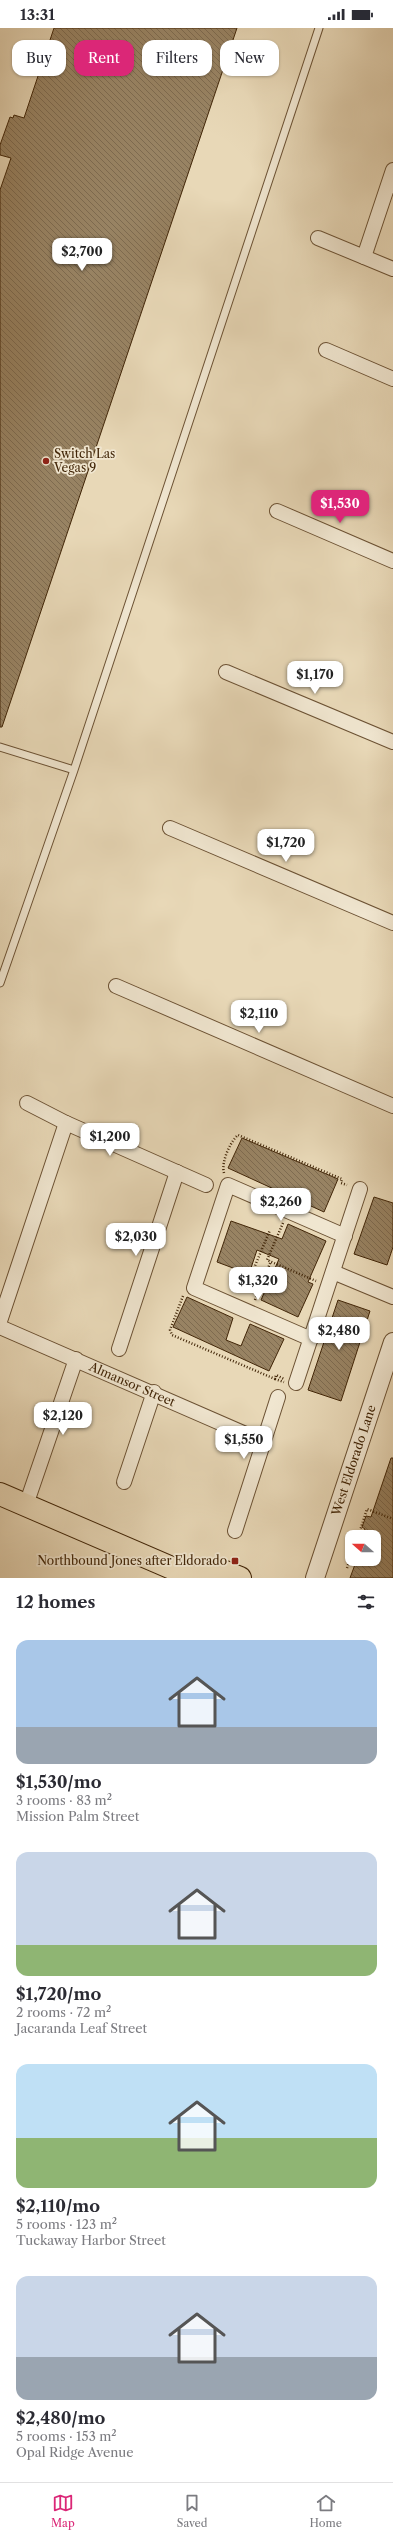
<!DOCTYPE html>
<html lang="en">
<head>
<meta charset="utf-8">
<style>
  :root { --surface:#fff; --page:#f2f2f3; --text:#2b2b33; --muted:#7c7c81; --line:#e1e1e2; --accent:#db2777 }
  body { margin:0; font-family:"Libre Caslon Text",serif; background:var(--page); color:var(--text); height:100vh; display:flex; flex-direction:column; font-size:15px; white-space:nowrap }
  * { box-sizing:border-box; margin:0 }
  p { font-size:13px; color:var(--muted) }
  .icon { flex:none; width:22px; height:22px; fill:none; stroke:currentColor; stroke-width:2; stroke-linecap:round; stroke-linejoin:round }
  .map { position:relative; height:1550px; overflow:hidden }
  .details { display:flex; flex-direction:column; background:var(--surface); flex:1 }
  .details>* { flex:none }
  .top-card { position:absolute; left:12px; top:12px; width:369px; height:36px; display:flex; gap:8px }
  .needle { width:26px; rotate:291deg }
  .buttons { position:absolute; left:345px; top:1502px; display:grid; gap:8px }
  .buttons a { display:grid; place-items:center; width:36px; height:36px; border-radius:8px; background:var(--surface); box-shadow:0 1px 3px #0004; font-size:20px }
  .price { position:absolute; translate:-50% -34px; padding:0 9px; border-radius:8px; background:#fff; color:#222; font-size:13px; line-height:26px; filter:drop-shadow(0 1px 2px #0008) }
  .price::after { content:''; position:absolute; left:50%; top:24px; width:12px; height:9px; margin-left:-6px; background:inherit; clip-path:polygon(0 0,100% 0,50% 100%) }
  .price.on { background:var(--accent); color:#fff }
  ul { padding:0; list-style:none }
  li { display:grid; align-content:center; gap:8px; height:212px; padding:0 16px }
  li span { display:grid; place-items:center; height:124px; border-radius:12px; color:#555 }
  li>.icon { margin-inline-start:auto }
  span .icon { width:72px; height:72px; fill:#fffc; stroke-width:1 }
  li b { font-size:17px }
  h2 { display:flex; justify-content:space-between; align-items:center; height:48px; padding:0 16px; font-size:17px }
  .tag { padding:0 14px; border-radius:12px; background:var(--surface); box-shadow:0 1px 3px #0004; font-size:14px; line-height:36px }
  .tag.on { background:var(--accent); color:#fff }
  .status { display:flex; justify-content:space-between; align-items:center; height:28px; padding:0 20px; background:var(--surface); direction:ltr }
  .status svg { height:11px; fill:currentColor }
  .tabs { display:flex; justify-content:space-around; align-items:center; height:56px; border-top:1px solid var(--line); background:var(--surface); font-size:11px; color:var(--muted) }
  .tabs a { display:grid; justify-items:center; gap:2px }
  .tabs .on { color:var(--accent) }
  .map>svg:first-child { display:block }
  .building { fill:url(#building-back-hatch); stroke:#422608 }
  .lines { fill:none; stroke-linecap:round; stroke-linejoin:round }
  .service-casing { stroke:#6c5234; stroke-width:9 }
  .minor-casing { stroke:#6c5234; stroke-width:16 }
  .tertiary-casing { stroke:#6c5234; stroke-width:20 }
  .primary-casing { stroke:#422608; stroke-width:24 }
  .path { stroke:#422608; stroke-width:2.5; stroke-dasharray:1 2; stroke-linecap:butt }
  .service { stroke:#f0e6d0; stroke-width:7 }
  .minor { stroke:#f0e6d0; stroke-width:14 }
  .tertiary { stroke:#f0e6d0; stroke-width:18 }
  .primary { stroke:#e8d8b7; stroke-width:22 }
  .poi-dot { fill:#8f2418; stroke:#f0e6d0; stroke-width:1.5 }
  .labels { text-anchor:middle; stroke-width:3.5; stroke-linejoin:round; paint-order:stroke }
  .poi-label { font-size:12px; fill:#422608; stroke:#f0e6d0; text-anchor:start }
  .street-label { font-size:12px; fill:#422608; stroke:#f0e6d0 }
</style>
</head>
<body>
<div class="status"><b>13:31</b><svg viewBox="0 0 49 12"><path d="M0 12V9h3v3zM5 12V6h3v6zM10 12V3h3v9zM15 12V0h3v12zM26 1h20v11H26zM47 4h2v5h-2z"/></svg></div>
<div class="map">
<svg width="393" height="1550" viewBox="0 0 393 1550">
  <defs>
    <pattern id="building-back-hatch" width="6" height="6" patternUnits="userSpaceOnUse"><rect width="6" height="6" fill="#988363"/><path d="M-1 5l2 2M0 0l6 6M5-1l2 2" fill="none" stroke="#7e6b50"/></pattern>
  </defs>
  <rect width="100%" height="100%" fill="#e8d8b7"/>
  <filter id="stains"><feTurbulence type="fractalNoise" baseFrequency=".005" numOctaves="4"/><feColorMatrix values="0 0 0 0 .2 0 0 0 0 .09 0 0 0 0 .02 0 0 0 .5 -.17"/></filter>
  <radialGradient id="worn" r=".72"><stop offset=".6" stop-color="#630" stop-opacity="0"/><stop offset="1" stop-color="#630" stop-opacity=".3"/></radialGradient>
  <!-- building -->
  <path class="building" d="M54,0H237L2,699H0V162L11,130L0,127V117L10,89L13,90L14,87L24,90Z
    M242,1110L338,1151L324,1184L228,1140Z
    M374,1169L393,1175V1219L387,1237L354,1226Z
    M231,1193L282,1211L288,1196L326,1213L308,1254L313,1256L298,1289L261,1272L279,1231L257,1222L249,1246L217,1234Z
    M187,1269L233,1290L226,1312L241,1318L250,1296L284,1311L269,1343L173,1299Z
    M338,1272L370,1283L341,1373L308,1362Z
    M391,1430H393V1550H350L357,1531H374V1509L363,1505L365,1501L362,1499L366,1488L371,1489Z"/>
  <g class="lines">
    <defs>
      <path id="service" d="M0,719L74,742
        M0,955L74,742L319,0"/>
      <g id="minor">
        <path d="M318,210L393,241"/>
        <path d="M364,229L393,142"/>
        <path d="M326,322L393,351"/>
        <path d="M277,483L393,533"/>
        <path d="M226,644L393,714"/>
        <path d="M170,800L393,895"/>
        <path d="M116,958L393,1078"/>
        <path d="M27,1075L66,1095L206,1157"/>
        <path d="M333,1244L393,1269"/>
        <path d="M0,1293L66,1095"/>
        <path id="s1" d="M0,1299L264,1414"/>
        <path d="M311,1311L194,1260L228,1157L345,1208"/>
        <path d="M119,1321L177,1144"/>
        <path d="M296,1355L360,1161"/>
        <path d="M124,1454L154,1364"/>
        <path d="M26,1477L76,1331"/>
        <path d="M235,1503L278,1369"/>
      </g>
      <g id="tertiary">
        <path id="s2" d="M315,1550L393,1314"/>
      </g>
      <path id="primary" d="M0,1466L195,1550
        M193,1549L225,1544L240,1550"/>
    </defs>
    <!-- service casing -->
    <use href="#service" class="service-casing"/>
    <!-- minor casing -->
    <use href="#minor" class="minor-casing"/>
    <!-- tertiary casing -->
    <use href="#tertiary" class="tertiary-casing"/>
    <!-- primary casing -->
    <use href="#primary" class="primary-casing"/>
    <!-- path -->
    <path class="path" d="M224,1145C221,1134 230,1114 238,1107L342,1151L341,1155L347,1157
      M283,1195L267,1232L316,1253
      M247,1257L270,1202
      M183,1268L170,1302L172,1307L275,1351L276,1347L284,1351
      M255,1272L271,1233
      M275,1351L284,1354
      M358,1509L367,1481L393,1491
      M347,1540L352,1525"/>
    <!-- service -->
    <use href="#service" class="service"/>
    <!-- minor -->
    <use href="#minor" class="minor"/>
    <!-- tertiary -->
    <use href="#tertiary" class="tertiary"/>
    <!-- primary -->
    <use href="#primary" class="primary"/>
  </g>
  <!-- markers -->
  <g class="poi-dot">
    <circle cx="46" cy="433" r="4"/>
    <rect x="231" y="1529" width="8" height="8" rx="2"/>
  </g>
  <g class="labels">
    <!-- poi labels -->
    <g class="poi-label">
      <text x="54" y="430">Switch Las<tspan x="54" dy="14">Vegas 9</tspan></text>
      <text x="227" y="1537" text-anchor="end">Northbound Jones after Eldorado</text>
    </g>
    <!-- street labels -->
    <g class="street-label">
      <text dy="4" stroke="none"><textPath href="#s1" startOffset="144">Almansor Street</textPath></text>
      <text dy="4" stroke="none"><textPath href="#s2" startOffset="124">West Eldorado Lane</textPath></text>
    </g>
  </g>
  <rect width="100%" height="100%" filter="url(#stains)"/>
  <rect width="100%" height="100%" fill="url(#worn)"/>
</svg>
<div class="buttons">
<a><svg class="needle" viewBox="-14 -14 28 28"><path d="M0-13l5 13h-10z" fill="#e53935"/><path d="M0 13l5-13h-10z" fill="#7c7c81"/></svg></a>
</div>
<b class="price" style="left:82px;top:244px">$2,700</b>
<b class="price on" style="left:340px;top:496px">$1,530</b>
<b class="price" style="left:315px;top:667px">$1,170</b>
<b class="price" style="left:286px;top:835px">$1,720</b>
<b class="price" style="left:259px;top:1006px">$2,110</b>
<b class="price" style="left:110px;top:1129px">$1,200</b>
<b class="price" style="left:281px;top:1194px">$2,260</b>
<b class="price" style="left:136px;top:1229px">$2,030</b>
<b class="price" style="left:258px;top:1273px">$1,320</b>
<b class="price" style="left:339px;top:1323px">$2,480</b>
<b class="price" style="left:63px;top:1408px">$2,120</b>
<b class="price" style="left:244px;top:1432px">$1,550</b>
<div class="top-card">
<a class="tag">Buy</a>
<a class="tag on">Rent</a>
<a class="tag">Filters</a>
<a class="tag">New</a>
</div>
</div>
<section class="details">
<h2>12 homes<svg class="icon" aria-label="filters" viewBox="0 0 24 24"><path d="M4 7h16M4 17h16"/><circle cx="9" cy="7" r="2"/><circle cx="15" cy="17" r="2"/></svg></h2>
<ul>
<li><span style="background:linear-gradient(#a9c7e8 70%,#9aa5b1 0)"><svg class="icon" aria-label="home" viewBox="0 0 24 24"><path d="M3 11l9-7 9 7M6 9v11h12V9"/></svg></span><div><b>$1,530/mo</b><p>3 rooms · 83 m²</p><p>Mission Palm Street</p></div></li>
<li><span style="background:linear-gradient(#c9d6e8 75%,#8fb573 0)"><svg class="icon" aria-label="home" viewBox="0 0 24 24"><path d="M3 11l9-7 9 7M6 9v11h12V9"/></svg></span><div><b>$1,720/mo</b><p>2 rooms · 72 m²</p><p>Jacaranda Leaf Street</p></div></li>
<li><span style="background:linear-gradient(#bfe0f5 60%,#8fb573 0)"><svg class="icon" aria-label="home" viewBox="0 0 24 24"><path d="M3 11l9-7 9 7M6 9v11h12V9"/></svg></span><div><b>$2,110/mo</b><p>5 rooms · 123 m²</p><p>Tuckaway Harbor Street</p></div></li>
<li><span style="background:linear-gradient(#c9d6e8 65%,#9aa5b1 0)"><svg class="icon" aria-label="home" viewBox="0 0 24 24"><path d="M3 11l9-7 9 7M6 9v11h12V9"/></svg></span><div><b>$2,480/mo</b><p>5 rooms · 153 m²</p><p>Opal Ridge Avenue</p></div></li>
</ul>
</section>
<nav class="tabs">
<a class="on"><svg class="icon" aria-label="map" viewBox="0 0 24 24"><path d="M3 6l6-2 6 2 6-2v14l-6 2-6-2-6 2zM9 4v14M15 6v14"/></svg>Map</a>
<a><svg class="icon" aria-label="saved" viewBox="0 0 24 24"><path d="M7 4h10v16l-5-4-5 4z"/></svg>Saved</a>
<a><svg class="icon" aria-label="home" viewBox="0 0 24 24"><path d="M3 11l9-7 9 7M6 9v11h12V9"/></svg>Home</a>
</nav>
</body>
</html>
